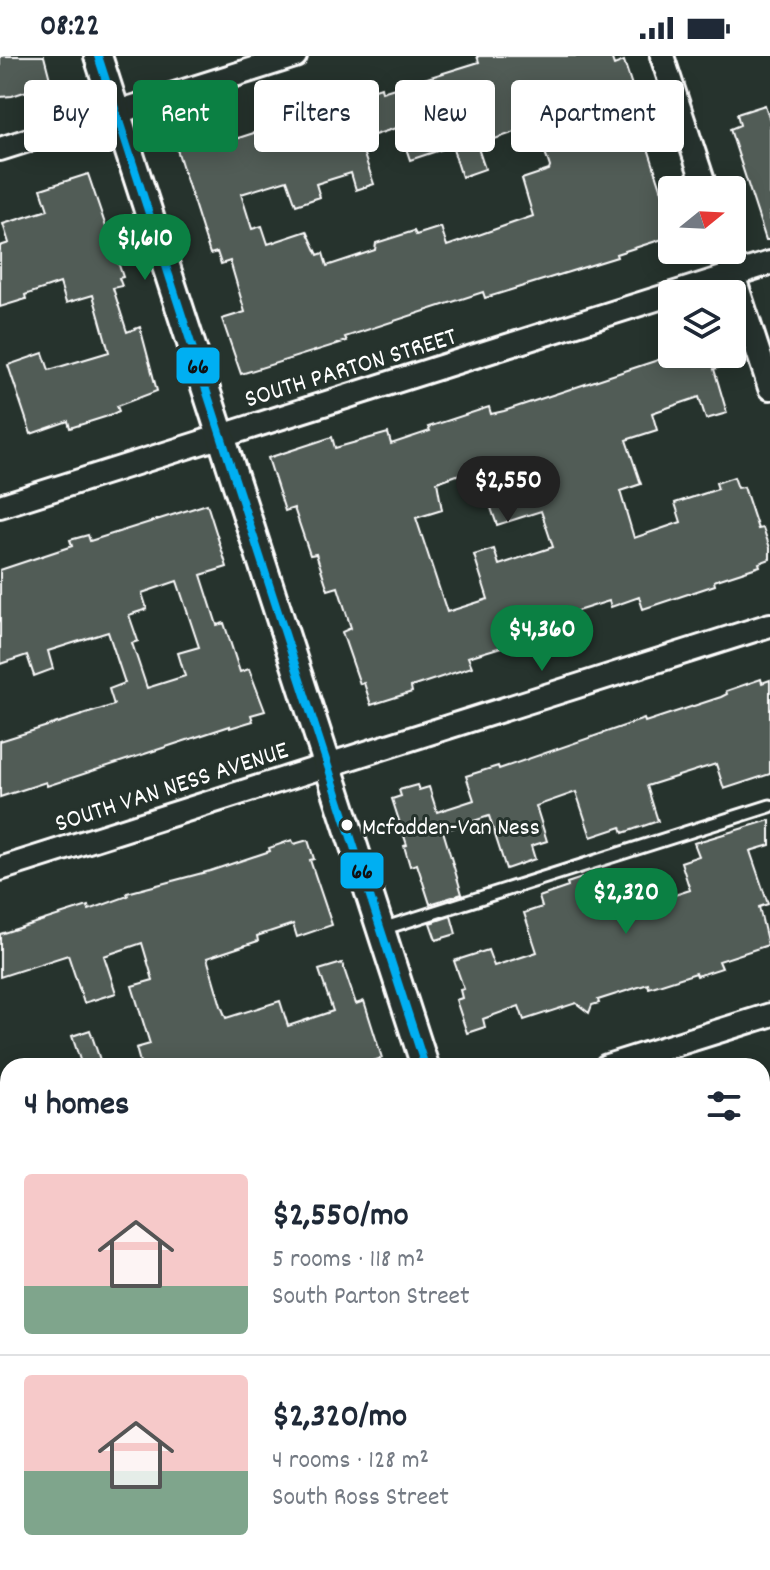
<!DOCTYPE html>
<html lang="en">
<head>
<meta charset="utf-8">
<style>
  :root { --surface:#fff; --page:#f6f6f7; --text:#1f2937; --muted:#747a83; --line:#e0e1e3; --accent:#0b8043 }
  body { margin:0; font-family:Dekko,sans-serif; background:var(--page); color:var(--text); height:100vh; display:flex; flex-direction:column; font-size:30px; white-space:nowrap }
  * { box-sizing:border-box; margin:0 }
  p { font-size:26px; color:var(--muted) }
  .icon { flex:none; width:44px; height:44px; fill:none; stroke:currentColor; stroke-width:2; stroke-linecap:round; stroke-linejoin:round }
  .map { position:relative; flex:1; overflow:hidden }
  .drawer { position:absolute; left:0px; top:1002px; width:770px; height:512px; display:flex; flex-direction:column; background:var(--surface); border-radius:24px 24px 0 0; box-shadow:0 4px 20px #0003 }
  .drawer>* { flex:none }
  .banner { position:absolute; left:24px; top:24px; width:722px; height:72px; display:flex; gap:16px }
  .needle { width:52px; rotate:72deg }
  .buttons { position:absolute; left:658px; top:120px; display:grid; gap:16px }
  .buttons a { display:grid; place-items:center; width:88px; height:88px; border-radius:8px; background:var(--surface); box-shadow:0 4px 20px #0003; font-size:40px }
  .price { position:absolute; translate:-50% -68px; padding:0 18px; border-radius:28px; background:var(--accent); color:#fff; font-size:26px; line-height:52px; filter:drop-shadow(0 2px 4px #0008) }
  .price::after { content:''; position:absolute; left:50%; top:48px; width:24px; height:18px; margin-left:-12px; background:inherit; clip-path:polygon(0 0,100% 0,50% 100%) }
  .price.selected { background:#222; color:#fff }
  ul { padding:0; list-style:none }
  li { display:flex; align-items:center; gap:24px; height:200px; padding:0 24px }
  li+li { border-top:2px solid var(--line) }
  li span { display:grid; place-items:center; flex:none; width:224px; height:160px; border-radius:8px; color:#555 }
  li>.icon { margin-inline-start:auto }
  span .icon { width:96px; height:96px; fill:#fffc; stroke-width:1 }
  li b { font-size:34px }
  h2 { display:flex; justify-content:space-between; align-items:center; height:96px; padding:0 24px; font-size:34px }
  .chip { padding:0 28px; border-radius:8px; background:var(--surface); box-shadow:0 4px 20px #0003; font-size:28px; line-height:72px }
  .chip.selected { background:var(--accent); color:#fff }
  .status { display:flex; justify-content:space-between; align-items:center; height:56px; padding:0 40px; background:var(--surface); direction:ltr }
  .status svg { height:22px; fill:currentColor }
  .map>svg:first-child { display:block }
  .building { fill:#515c57; stroke:#fff; stroke-width:2; fill-rule:evenodd }
  .lines { fill:none; stroke-linecap:round; stroke-linejoin:round }
  .service-casing { stroke:#fff; stroke-width:17 }
  .minor-casing { stroke:#fff; stroke-width:28 }
  .tertiary-casing { stroke:#fff; stroke-width:32 }
  .service { stroke:#26332d; stroke-width:11 }
  .minor { stroke:#26332d; stroke-width:22 }
  .tertiary { stroke:#26332d; stroke-width:26 }
  .bus-1-casing { stroke:#26332d; stroke-width:14 }
  .bus-1 { stroke:#00aff2; stroke-width:8 }
  .bus-dot { fill:#fff; stroke:#26332d; stroke-width:3 }
  .labels { text-anchor:middle; stroke-width:6; stroke-linejoin:round; paint-order:stroke }
  .bus-label { font-size:24px; fill:#fff; stroke:#26332d; text-anchor:start }
  .street-label { font-size:26px; fill:#fff; stroke:#26332d }
  .line-badge { stroke:#26332d; stroke-width:3 }
  .pale-badge-label { font-size:22px; text-anchor:middle; font-weight:bold; fill:#111 }
</style>
</head>
<body>
<div class="status"><b>08:22</b><svg viewBox="0 0 49 12"><path d="M0 12V9h3v3zM5 12V6h3v6zM10 12V3h3v9zM15 12V0h3v12zM26 1h20v11H26zM47 4h2v5h-2z"/></svg></div>
<div class="map">
<svg width="770" height="1514" viewBox="0 0 770 1514">
  <rect width="100%" height="100%" fill="#26332d"/>
  <filter id="ink" filterUnits="userSpaceOnUse"><feTurbulence type="fractalNoise" baseFrequency=".0125" numOctaves="2"/><feDisplacementMap in="SourceGraphic" scale="16" xChannelSelector="R" yChannelSelector="G"/><feConvolveMatrix kernelMatrix="1 2 1 2 8 2 1 2 1" color-interpolation-filters="sRGB"/></filter>
  <g filter="url(#ink)">
    <!-- building -->
    <path class="building" d="M0,0H44L51,27L12,40L0,41Z
      M477,0H611L614,9L624,5L634,36L582,54L594,90L638,75L641,84L645,83L670,160L667,161L672,180L616,198L617,201L485,242L483,236L345,281L347,285L241,318L222,263L245,256L230,205L221,208L217,196L210,198L174,84L218,71L223,87L306,60L304,56L381,31L382,36L479,6ZM536,69L550,111L549,114L522,123L533,160L447,190L441,171L416,179L414,175L376,187L375,194L327,210L323,197L318,199L307,175L268,188L262,170L252,173L241,138L287,124L296,149L320,141L316,128L351,117L356,134L374,128L359,84L399,71L410,104L452,90L462,121L485,113L477,89Z
      M765,49L770,65V184H766L730,73L740,69L737,58Z
      M88,118L123,221L119,222L122,230L113,232L127,276L140,271L157,335L117,350L119,355L108,360L70,372L68,365L31,378L8,309L43,297L49,314L109,296L93,239L66,247L60,227L25,239L26,243L0,251V190L9,187L3,168L48,154L41,133Z
      M676,298H744L746,303L714,313L727,357L706,363L699,341L652,357L657,374L626,384L641,428L620,435L634,482L681,466L675,447L718,433L716,427L734,421L738,432L744,431L758,473L763,472L770,492V503L759,507L760,510L714,525L715,529L643,553L639,541L611,551L609,545L571,557L575,569L468,601L472,611L411,631L412,636L371,649L364,627L360,628L342,576L351,572L338,531L328,534L316,498L310,499L294,452L285,455L268,402L332,381L335,392L388,377L391,388L430,375L428,371L489,351L491,358L504,355ZM477,412L497,469L541,455L553,491L499,509L494,493L474,499L488,543L447,556L416,462L442,454L437,426Z
      M207,448L227,511L201,519L217,569L224,567L240,616L249,613L265,655L251,659L253,665L230,672V670L47,730L46,726L0,741V685L114,649L109,633L125,627L108,576L48,595L53,613L34,620L27,599L0,608V514L72,490L70,484L88,479L90,485ZM177,525L199,591L178,597L185,620L147,632L132,587L138,585L129,559L147,553L142,537Z
      M761,623L762,627L770,624V718L724,733L716,708L647,730L658,765L623,777L621,771L591,781L576,736L536,750L547,785L531,790L535,803L506,813L489,760L443,775L462,838L430,848L417,808L410,810L404,790L407,789L392,743L401,740L399,734L417,729L419,734L429,731L437,756L474,744L466,720L498,710L499,713L644,663L645,666L721,641L727,638L726,635Z
      M770,764V789L750,795L768,848L759,851L768,889L719,905L722,912L697,920L696,917L649,932L648,928L598,944L599,947L592,949L589,957L576,947L524,964L519,950L483,963L485,971L467,977L456,944L462,942L460,934L464,933L454,905L488,894L494,910L537,896L524,857L542,851L539,841L568,831L567,827L585,821L589,834L630,820L635,835L646,832L650,847L690,834L681,806L699,800L694,787Z
      M292,784L294,788L308,784L314,803L310,804L332,869L297,881L293,868L257,880L258,885L207,902L221,950L226,962L280,945L288,970L333,955L319,914L342,907L356,948L364,945L382,1002L358,1010H141L136,992L150,988L132,930L153,924L142,887L104,900L116,937L84,947L68,899L0,921V878L88,850L89,854L128,840L127,837L210,815L270,795L269,792Z
      M451,860L456,878L436,884L430,867Z
      M90,974L102,1010H82L72,980Z"/>
    <g class="lines">
      <defs>
        <path id="service" d="M382,873L770,750
          M762,1167L770,1164"/>
        <path id="minor" d="M662,0L706,134
          M0,93L295,0
          M725,194L770,332
          M672,238L770,207
          M0,450L672,238
          M0,813L770,569
          M607,1010L770,959
          M0,1202L8,1199
          M762,1424L770,1421
          M478,1514L503,1506"/>
        <path id="tertiary" d="M98,0L425,1010
          M587,1506L589,1514"/>
      </defs>
      <!-- service casing -->
      <use href="#service" class="service-casing"/>
      <!-- minor casing -->
      <use href="#minor" class="minor-casing"/>
      <!-- tertiary casing -->
      <use href="#tertiary" class="tertiary-casing"/>
      <!-- service -->
      <use href="#service" class="service"/>
      <!-- minor -->
      <use href="#minor" class="minor"/>
      <!-- tertiary -->
      <use href="#tertiary" class="tertiary"/>
      <defs>
        <path id="bus-1" d="M98,0L425,1010"/>
      </defs>
      <!-- bus-1 casing -->
      <use href="#bus-1" class="bus-1-casing"/>
      <!-- bus-1 -->
      <use href="#bus-1" class="bus-1"/>
    </g>
  </g>
  <!-- markers -->
  <circle class="bus-dot" cx="347" cy="769" r="7"/>
  <g class="labels">
    <!-- bus labels -->
    <g class="bus-label">
      <text x="362" y="778">Mcfadden-Van Ness</text>
    </g>
    <!-- street labels -->
    <g class="street-label">
      <text transform="translate(350 310) rotate(-17)" y="9">SOUTH PARTON STREET</text>
      <text transform="translate(171 729) rotate(-18)" y="9">SOUTH VAN NESS AVENUE</text>
    </g>
  </g>
  <g class="line-badge">
    <rect x="175" y="290" width="46" height="39" rx="8" fill="#00aff2"/>
    <rect x="339" y="795" width="46" height="39" rx="8" fill="#00aff2"/>
  </g>
  <g class="pale-badge-label">
    <text x="198" y="317">66</text>
    <text x="362" y="822">66</text>
  </g>
</svg>
<div class="buttons">
<a><svg class="needle" viewBox="-14 -14 28 28"><path d="M0-13l5 13h-10z" fill="#e53935"/><path d="M0 13l5-13h-10z" fill="#747a83"/></svg></a>
<a><svg class="icon" aria-label="layers" viewBox="0 0 24 24"><path d="M12 4l9 5-9 5-9-5zM3 14l9 5 9-5"/></svg></a>
</div>
<b class="price" style="left:145px;top:226px">$1,610</b>
<b class="price selected" style="left:508px;top:468px">$2,550</b>
<b class="price" style="left:542px;top:617px">$4,360</b>
<b class="price" style="left:626px;top:880px">$2,320</b>
<div class="banner">
<a class="chip">Buy</a>
<a class="chip selected">Rent</a>
<a class="chip">Filters</a>
<a class="chip">New</a>
<a class="chip">Apartment</a>
</div>
<section class="drawer">
<h2>4 homes<svg class="icon" aria-label="filters" viewBox="0 0 24 24"><path d="M4 7h16M4 17h16"/><circle cx="9" cy="7" r="2"/><circle cx="15" cy="17" r="2"/></svg></h2>
<ul>
<li><span style="background:linear-gradient(#f6c9c9 70%,#7fa58c 0)"><svg class="icon" aria-label="home" viewBox="0 0 24 24"><path d="M3 11l9-7 9 7M6 9v11h12V9"/></svg></span><div><b>$2,550/mo</b><p>5 rooms · 118 m²</p><p>South Parton Street</p></div></li>
<li><span style="background:linear-gradient(#f6c9c9 60%,#7fa58c 0)"><svg class="icon" aria-label="home" viewBox="0 0 24 24"><path d="M3 11l9-7 9 7M6 9v11h12V9"/></svg></span><div><b>$2,320/mo</b><p>4 rooms · 128 m²</p><p>South Ross Street</p></div></li>
</ul>
</section>
</div>
</body>
</html>
